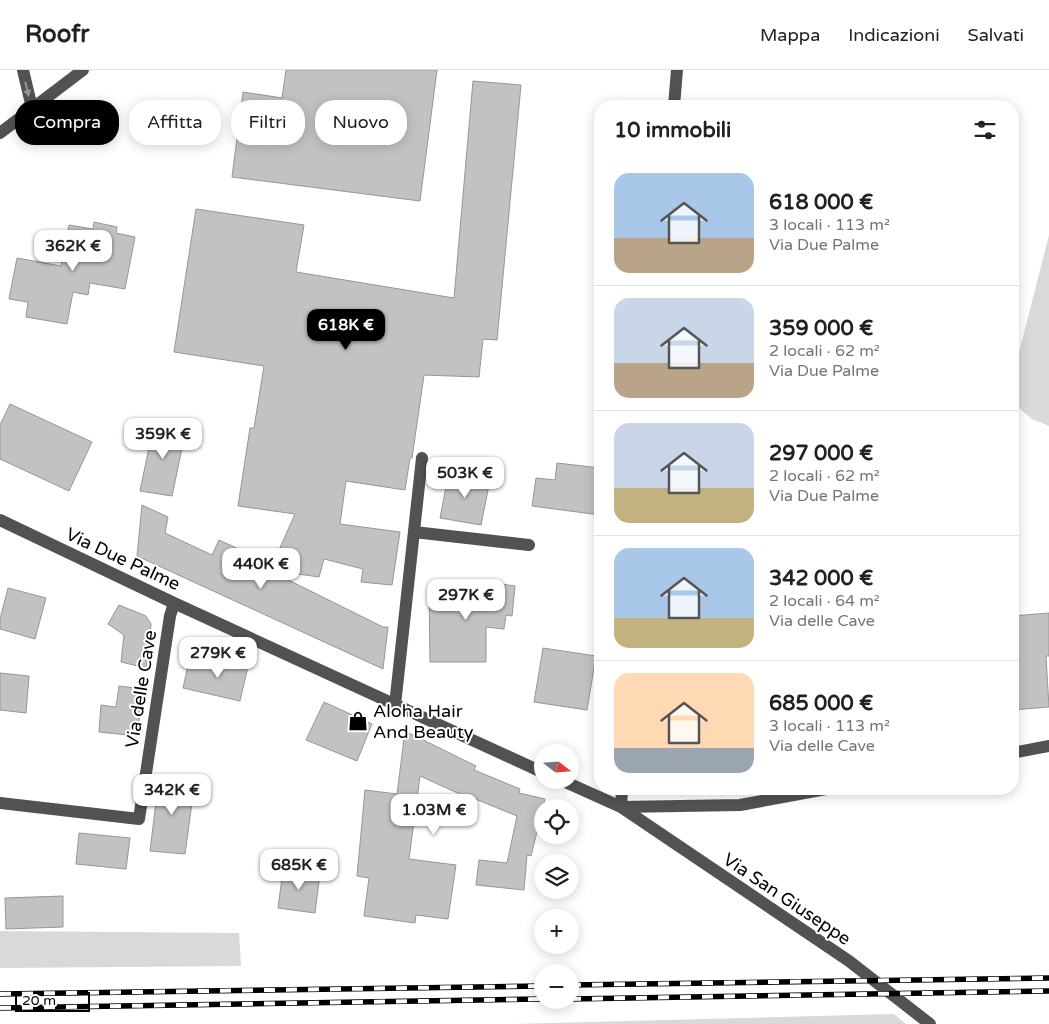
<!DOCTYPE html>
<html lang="it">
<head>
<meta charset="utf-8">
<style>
  :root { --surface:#fff; --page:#f2f2f2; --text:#202124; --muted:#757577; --line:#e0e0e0; --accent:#000 }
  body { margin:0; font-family:"Varela Round",sans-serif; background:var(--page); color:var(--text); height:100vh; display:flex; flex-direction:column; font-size:19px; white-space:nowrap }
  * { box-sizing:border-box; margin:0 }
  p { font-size:16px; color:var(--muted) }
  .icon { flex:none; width:28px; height:28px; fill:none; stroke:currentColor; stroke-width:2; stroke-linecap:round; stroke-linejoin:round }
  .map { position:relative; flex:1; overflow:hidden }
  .side { position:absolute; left:594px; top:30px; width:425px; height:695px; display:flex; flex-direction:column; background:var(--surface); border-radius:20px; box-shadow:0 2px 12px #0003 }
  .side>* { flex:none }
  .guide { position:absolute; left:15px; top:30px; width:475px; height:45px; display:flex; gap:10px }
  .needle { width:32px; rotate:107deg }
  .controls { position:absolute; left:534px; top:674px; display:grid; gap:10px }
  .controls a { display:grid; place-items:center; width:45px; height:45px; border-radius:50%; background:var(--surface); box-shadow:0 2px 12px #0003; font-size:25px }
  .scale { position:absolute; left:15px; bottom:12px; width:75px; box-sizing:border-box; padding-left:5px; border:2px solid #000; border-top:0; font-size:14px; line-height:18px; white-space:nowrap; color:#000; -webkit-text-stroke:4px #fff; paint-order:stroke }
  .price { position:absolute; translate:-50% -42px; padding:0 11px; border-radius:10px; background:#fff; color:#222; font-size:16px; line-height:32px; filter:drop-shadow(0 1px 2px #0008) }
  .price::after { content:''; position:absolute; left:50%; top:30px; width:15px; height:11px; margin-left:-8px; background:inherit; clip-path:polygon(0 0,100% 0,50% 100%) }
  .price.current { background:var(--accent); color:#fff }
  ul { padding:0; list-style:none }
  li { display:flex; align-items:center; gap:15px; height:125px; padding:0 20px }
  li+li { border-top:1px solid var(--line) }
  li span { display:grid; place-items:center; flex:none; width:140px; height:100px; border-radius:15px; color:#555 }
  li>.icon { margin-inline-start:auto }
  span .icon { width:60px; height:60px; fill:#fffc; stroke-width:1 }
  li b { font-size:21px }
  h2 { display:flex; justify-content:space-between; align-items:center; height:60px; padding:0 20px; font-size:21px }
  .tag { padding:0 18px; border-radius:20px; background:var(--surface); box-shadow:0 2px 12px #0003; font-size:18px; line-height:45px }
  .tag.current { background:var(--accent); color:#fff }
  header { display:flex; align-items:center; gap:30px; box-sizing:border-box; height:70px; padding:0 25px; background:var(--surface); border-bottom:1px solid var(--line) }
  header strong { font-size:24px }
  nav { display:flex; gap:28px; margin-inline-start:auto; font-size:18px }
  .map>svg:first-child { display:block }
  .green { fill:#d9d9d9 }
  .building { fill:#c2c2c2; stroke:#969696 }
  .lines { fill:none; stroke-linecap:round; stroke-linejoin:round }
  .minor { stroke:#525252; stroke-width:12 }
  .rail-casing { stroke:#000; stroke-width:5.5 }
  .rail { stroke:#fff; stroke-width:4; stroke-dasharray:11; stroke-linecap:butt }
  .oneway { fill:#979797 }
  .labels { text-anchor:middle; stroke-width:4; stroke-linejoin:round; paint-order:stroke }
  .street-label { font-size:18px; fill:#000; stroke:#fff }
  .poi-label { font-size:18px; fill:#000; stroke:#fff; text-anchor:start }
</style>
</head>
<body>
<header>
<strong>Roofr</strong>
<nav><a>Mappa</a><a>Indicazioni</a><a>Salvati</a></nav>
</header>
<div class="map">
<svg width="1049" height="954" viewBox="0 0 1049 954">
  <rect width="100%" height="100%" fill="#fff"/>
  <!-- green -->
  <path class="green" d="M1049,165V356L1032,349L1013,333L1012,310Z
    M0,861L239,863L241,896L0,898Z
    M894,944L906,954H512Z"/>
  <!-- building -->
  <path class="building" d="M286,0H437L420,131L232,107L243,22L282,28Z
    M473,11L521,15L497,270L483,269L479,307L424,305L412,388H410L405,420L346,411L340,454L400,462L392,515L361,512L363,499L324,489L319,507L270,500L295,444L238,436L250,358H254L264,296L174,282L196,139L304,155L296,202L454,228Z
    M94,152L117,157L116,163L135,167L125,219L90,213L88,225L73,222L67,254L26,247L28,232L9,229L17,188L61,196L69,155L93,159Z
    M10,334L92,372L69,421L0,389V355Z
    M154,353L186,359L172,426L140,421Z
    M557,393L600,398V445L532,436L536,408L555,410Z
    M449,402L490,410L481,455L440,448Z
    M142,435L168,447L165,463L212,485L219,470L256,487L254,493L383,557H388L383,599L137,486Z
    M495,513L515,516L512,546L506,545L504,559L486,557V592H430L429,519L495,518Z
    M8,518L46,528L35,569L0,559V549Z
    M119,535L146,546L151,554L146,598L121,592L124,565L108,554Z
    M1049,543V586H1046L1049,637L1012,640V546Z
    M543,578L596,586L587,640L534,632Z
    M228,587L249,592L240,631L183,618L189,591L225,599Z
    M0,603L29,606L26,643L0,640Z
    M119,616L143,619L137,666L99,662L101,635L116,637Z
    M324,632L372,654L357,691L306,670Z
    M405,661L476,696L474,700L520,719L519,723L545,729L531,786L527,785L524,820L476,815L479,790L507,793L517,746L463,724L462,725L420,706L409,789L456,795L448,849L416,845L415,853L364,846L369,808L357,806L365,720L397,724Z
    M159,707L195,711L185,784L150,781Z
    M79,763L130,768L126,799L76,794Z
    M283,800L320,804L315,843L278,838Z
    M63,826V857L6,859L5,828Z"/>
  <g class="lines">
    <!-- minor -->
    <path class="minor" d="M23,0L32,38
      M674,36L677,0
      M0,63L83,0
      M0,450L174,533L542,702
      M414,462L529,475
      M395,635L422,388
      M1012,683L1049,676
      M561,710L621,737L849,891L930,954
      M0,733L139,749L170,546L174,533
      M621,737L740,735L826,719
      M621,737L622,719"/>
    <defs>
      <path id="rail" d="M570,915L1049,908
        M0,924L542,916
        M570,929L1049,921
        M0,938L542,929"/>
    </defs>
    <!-- rail casing -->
    <use href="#rail" class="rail-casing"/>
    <!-- rail -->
    <use href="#rail" class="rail"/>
  </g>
  <!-- one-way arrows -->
  <defs><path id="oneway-solid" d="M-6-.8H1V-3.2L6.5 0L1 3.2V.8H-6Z" transform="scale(1.25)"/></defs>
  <use class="oneway" href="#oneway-solid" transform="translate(27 19) rotate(76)"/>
  <!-- icons -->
  <defs>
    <symbol id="shop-bare" viewBox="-9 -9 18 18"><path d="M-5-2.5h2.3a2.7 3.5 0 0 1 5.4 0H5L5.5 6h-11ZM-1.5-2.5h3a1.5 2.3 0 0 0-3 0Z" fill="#000" stroke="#fff" stroke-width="2.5" paint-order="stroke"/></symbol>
  </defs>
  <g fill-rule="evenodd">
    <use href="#shop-bare" x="344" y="637" width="28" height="28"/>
  </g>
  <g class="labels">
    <!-- street labels -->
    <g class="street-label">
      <text transform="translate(123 489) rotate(25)" y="6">Via Due Palme</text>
      <text transform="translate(141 619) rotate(-81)" y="6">Via delle Cave</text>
      <text transform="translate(787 829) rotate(34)" y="6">Via San Giuseppe</text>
    </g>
    <!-- poi labels -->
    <g class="poi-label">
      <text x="373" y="647">Aloha Hair<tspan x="373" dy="21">And Beauty</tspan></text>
    </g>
  </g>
</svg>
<div class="controls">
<a><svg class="needle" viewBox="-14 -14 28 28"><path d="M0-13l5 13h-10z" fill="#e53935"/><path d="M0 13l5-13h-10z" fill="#757577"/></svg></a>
<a><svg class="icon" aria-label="locate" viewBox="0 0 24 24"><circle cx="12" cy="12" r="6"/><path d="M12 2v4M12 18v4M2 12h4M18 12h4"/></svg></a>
<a><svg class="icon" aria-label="layers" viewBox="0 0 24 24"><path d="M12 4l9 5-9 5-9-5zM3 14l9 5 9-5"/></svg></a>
<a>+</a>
<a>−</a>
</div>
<div class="scale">20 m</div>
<b class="price" style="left:73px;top:202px">362K €</b>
<b class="price current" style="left:346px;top:281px">618K €</b>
<b class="price" style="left:163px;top:390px">359K €</b>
<b class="price" style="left:465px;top:429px">503K €</b>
<b class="price" style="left:261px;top:520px">440K €</b>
<b class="price" style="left:466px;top:551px">297K €</b>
<b class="price" style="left:218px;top:609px">279K €</b>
<b class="price" style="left:172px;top:746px">342K €</b>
<b class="price" style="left:434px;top:766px">1.03M €</b>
<b class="price" style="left:299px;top:821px">685K €</b>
<div class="guide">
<a class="tag current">Compra</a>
<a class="tag">Affitta</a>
<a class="tag">Filtri</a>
<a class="tag">Nuovo</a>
</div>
<section class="side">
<h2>10 immobili<svg class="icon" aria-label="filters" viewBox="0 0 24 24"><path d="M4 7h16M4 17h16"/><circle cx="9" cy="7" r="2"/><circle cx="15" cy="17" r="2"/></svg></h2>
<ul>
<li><span style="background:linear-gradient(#a9c7e8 65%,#b9a48a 0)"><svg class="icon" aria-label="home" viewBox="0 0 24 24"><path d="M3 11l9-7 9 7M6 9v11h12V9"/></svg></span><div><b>618 000 €</b><p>3 locali · 113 m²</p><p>Via Due Palme</p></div></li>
<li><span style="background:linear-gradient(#c9d6e8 65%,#b9a48a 0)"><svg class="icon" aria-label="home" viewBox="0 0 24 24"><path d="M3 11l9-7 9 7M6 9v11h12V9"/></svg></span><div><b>359 000 €</b><p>2 locali · 62 m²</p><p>Via Due Palme</p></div></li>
<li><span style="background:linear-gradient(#c9d6e8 65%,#c2b280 0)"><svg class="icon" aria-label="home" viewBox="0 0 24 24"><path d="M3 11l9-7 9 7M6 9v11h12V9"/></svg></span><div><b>297 000 €</b><p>2 locali · 62 m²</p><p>Via Due Palme</p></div></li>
<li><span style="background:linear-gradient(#a9c7e8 70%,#c2b280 0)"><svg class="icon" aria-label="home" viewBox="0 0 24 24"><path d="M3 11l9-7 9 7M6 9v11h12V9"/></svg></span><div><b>342 000 €</b><p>2 locali · 64 m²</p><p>Via delle Cave</p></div></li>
<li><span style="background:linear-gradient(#ffd9b3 75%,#9aa5b1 0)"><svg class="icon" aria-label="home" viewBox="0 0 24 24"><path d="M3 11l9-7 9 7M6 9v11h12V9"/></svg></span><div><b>685 000 €</b><p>3 locali · 113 m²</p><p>Via delle Cave</p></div></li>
</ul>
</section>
</div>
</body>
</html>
